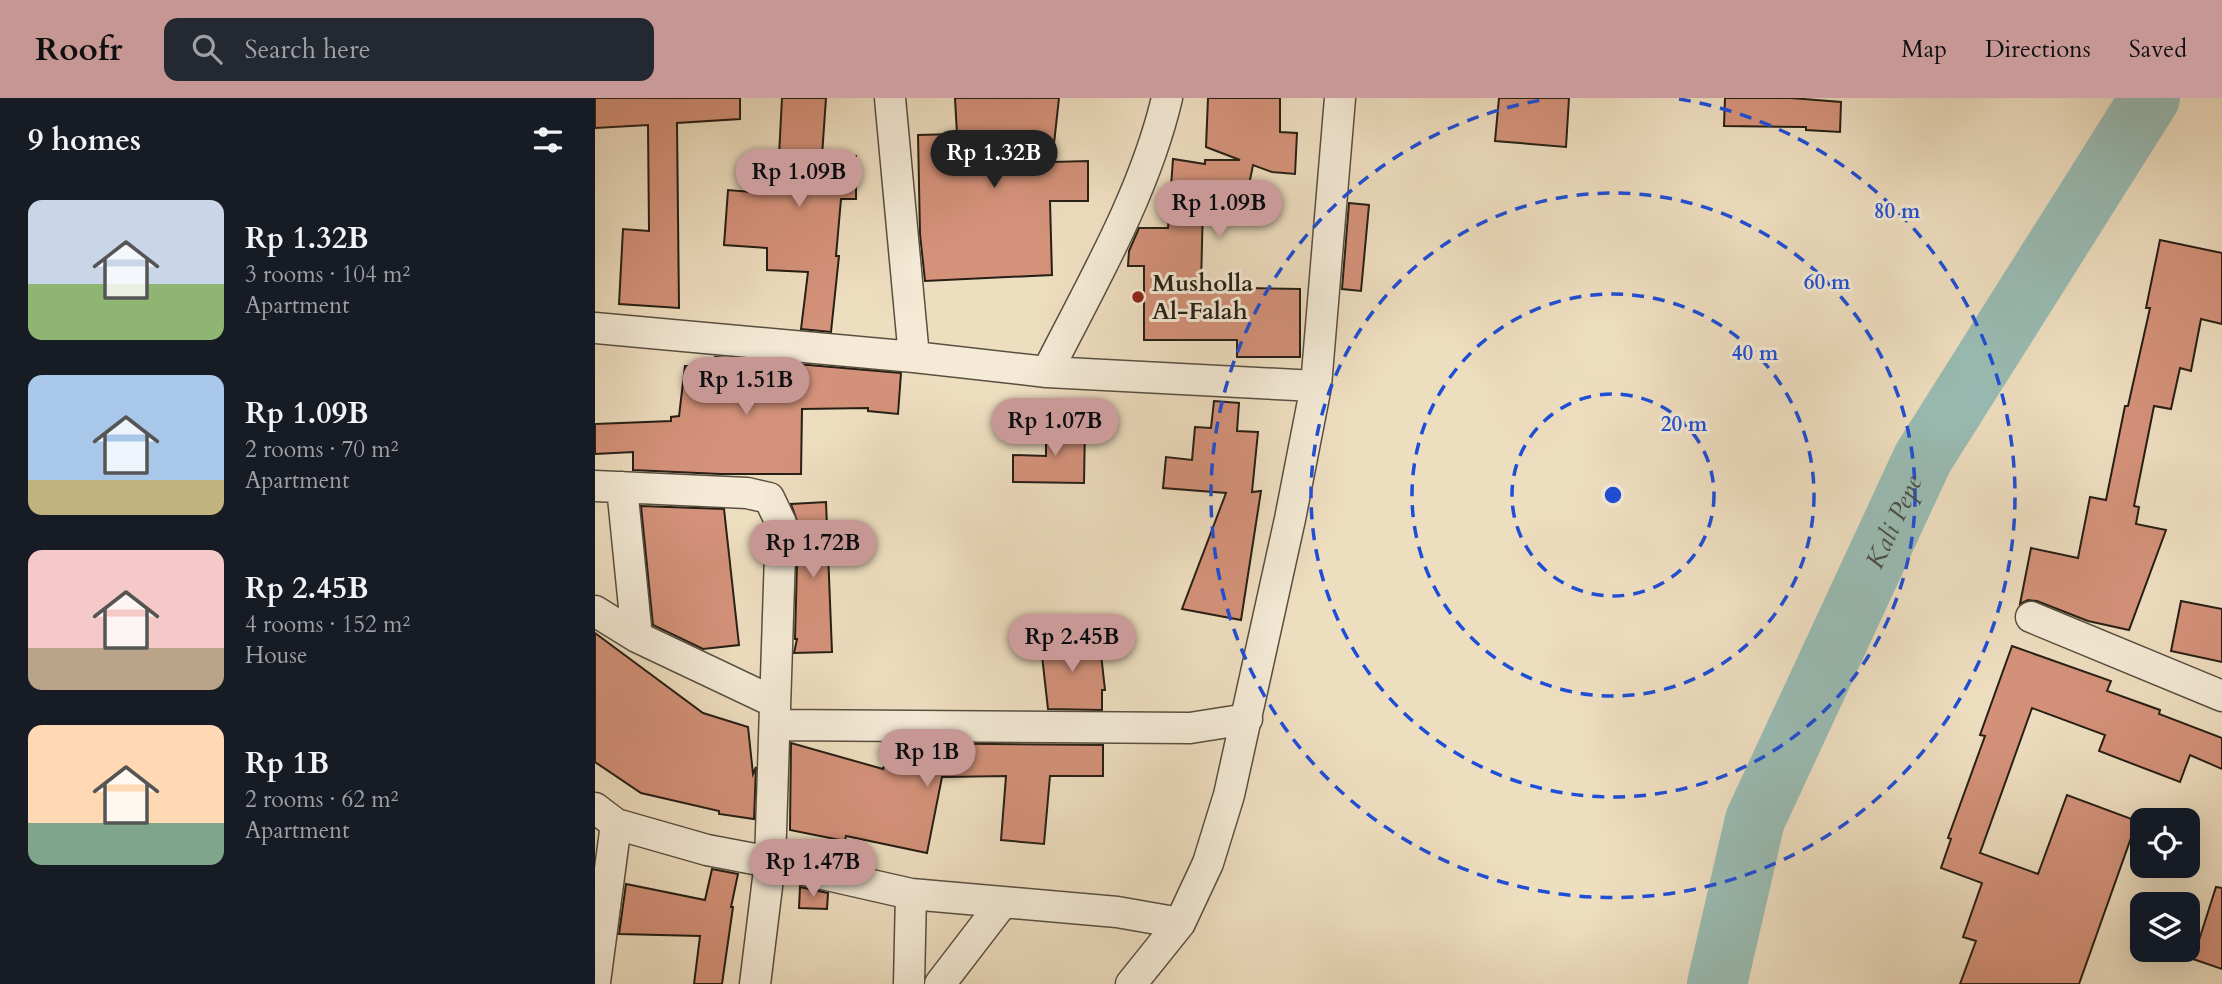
<!DOCTYPE html>
<html lang="en">
<head>
<meta charset="utf-8">
<style>
  :root { --surface:#171b24; --page:#242831; --text:#f1f3f6; --muted:#9ea1a6; --accent:#c59692 }
  body { margin:0; font-family:Cardo,serif; background:var(--page); color:var(--text); height:100vh; display:flex; flex-direction:column; font-size:26px; white-space:nowrap }
  * { box-sizing:border-box; margin:0 }
  p { font-size:23px; color:var(--muted) }
  .icon { flex:none; width:38px; height:38px; fill:none; stroke:currentColor; stroke-width:2; stroke-linecap:round; stroke-linejoin:round }
  .map { position:relative; flex:1; overflow:hidden }
  .panel { display:flex; flex-direction:column; background:var(--surface); width:595px }
  .panel>* { flex:none }
  .tools { position:absolute; left:1535px; top:710px; display:grid; gap:14px }
  .tools a { display:grid; place-items:center; width:70px; height:70px; border-radius:14px; background:var(--surface); box-shadow:0 7px 28px #0002; font-size:35px }
  .price { position:absolute; translate:-50% -60px; padding:0 16px; border-radius:24px; background:var(--accent); color:#111; font-size:23px; line-height:46px; filter:drop-shadow(0 2px 4px #0008) }
  .price::after { content:''; position:absolute; left:50%; top:42px; width:21px; height:16px; margin-left:-10px; background:inherit; clip-path:polygon(0 0,100% 0,50% 100%) }
  .price.current { background:#222; color:#fff }
  ul { padding:0; list-style:none }
  li { display:flex; align-items:center; gap:21px; height:175px; padding:0 28px }
  li span { display:grid; place-items:center; flex:none; width:196px; height:140px; border-radius:14px; color:#555 }
  li>.icon { margin-inline-start:auto }
  span .icon { width:84px; height:84px; fill:#fffc; stroke-width:1 }
  li b { font-size:30px }
  h2 { display:flex; justify-content:space-between; align-items:center; height:84px; padding:0 28px; font-size:30px }
  header { display:flex; align-items:center; gap:42px; box-sizing:border-box; height:98px; padding:0 35px; background:var(--accent); color:#111 }
  header strong { font-size:33px }
  nav { display:flex; gap:38px; margin-inline-start:auto; font-size:24px }
  .search { width:490px; height:63px; background:var(--page); display:flex; align-items:center; gap:18px; box-sizing:border-box; padding:0 24px; border-radius:14px; color:var(--muted); font-size:26px }
  main { display:flex; flex:1; min-height:0 }
  .map>svg:first-child { display:block }
  .lines { fill:none; stroke-linecap:round; stroke-linejoin:round }
  .river { stroke:#99bcb4; stroke-width:60 }
  .building { fill:#d4927a; stroke:#261f15; stroke-width:2 }
  .minor-casing { stroke:#584f40; stroke-width:33 }
  .minor { stroke:#f4ead6; stroke-width:30 }
  .ring { fill:none; stroke:#1d4ed8; stroke-width:3.5; stroke-dasharray:12 9 }
  .poi-dot { fill:#8f2418; stroke:#f4ead6; stroke-width:2.5 }
  .labels { text-anchor:middle; stroke-width:6; stroke-linejoin:round; paint-order:stroke }
  .poi-label { font-size:24px; font-weight:bold; fill:#261f15; stroke:#f4ead6; text-anchor:start }
  .water-label { font-size:26px; font-style:italic; fill:#484e45; stroke:#f4ead6 }
  .centre { fill:#1d4ed8; stroke:#f4ead6; stroke-width:3.5 }
  .ring-label { font-size:21px; text-anchor:middle; font-weight:bold; fill:#1d4ed8; stroke:#f4ead6; stroke-width:6; stroke-linejoin:round; paint-order:stroke }
</style>
</head>
<body>
<header>
<strong>Roofr</strong>
<div class="search"><svg class="icon" aria-label="search" viewBox="0 0 24 24"><circle cx="10" cy="10" r="6"/><path d="M15 15l6 6"/></svg>Search here</div>
<nav><a>Map</a><a>Directions</a><a>Saved</a></nav>
</header>
<main>
<section class="panel">
<h2>9 homes<svg class="icon" aria-label="filters" viewBox="0 0 24 24"><path d="M4 7h16M4 17h16"/><circle cx="9" cy="7" r="2"/><circle cx="15" cy="17" r="2"/></svg></h2>
<ul>
<li><span style="background:linear-gradient(#c9d6e8 60%,#8fb573 0)"><svg class="icon" aria-label="home" viewBox="0 0 24 24"><path d="M3 11l9-7 9 7M6 9v11h12V9"/></svg></span><div><b>Rp 1.32B</b><p>3 rooms · 104 m²</p><p>Apartment</p></div></li>
<li><span style="background:linear-gradient(#a9c7e8 75%,#c2b280 0)"><svg class="icon" aria-label="home" viewBox="0 0 24 24"><path d="M3 11l9-7 9 7M6 9v11h12V9"/></svg></span><div><b>Rp 1.09B</b><p>2 rooms · 70 m²</p><p>Apartment</p></div></li>
<li><span style="background:linear-gradient(#f6c9c9 70%,#b9a48a 0)"><svg class="icon" aria-label="home" viewBox="0 0 24 24"><path d="M3 11l9-7 9 7M6 9v11h12V9"/></svg></span><div><b>Rp 2.45B</b><p>4 rooms · 152 m²</p><p>House</p></div></li>
<li><span style="background:linear-gradient(#ffd9b3 70%,#7fa58c 0)"><svg class="icon" aria-label="home" viewBox="0 0 24 24"><path d="M3 11l9-7 9 7M6 9v11h12V9"/></svg></span><div><b>Rp 1B</b><p>2 rooms · 62 m²</p><p>Apartment</p></div></li>
</ul>
</section>
<div class="map">
<svg width="1627" height="886" viewBox="0 0 1627 886">
  <rect width="100%" height="100%" fill="#eedec0"/>
  <filter id="stains"><feTurbulence type="fractalNoise" baseFrequency=".00286" numOctaves="4"/><feColorMatrix values="0 0 0 0 .2 0 0 0 0 .09 0 0 0 0 .02 0 0 0 .5 -.17"/></filter>
  <radialGradient id="worn" r=".72"><stop offset=".6" stop-color="#630" stop-opacity="0"/><stop offset="1" stop-color="#630" stop-opacity=".3"/></radialGradient>
  <g class="lines">
    <!-- river -->
    <path class="river" id="s1" d="M1122,886L1160,722L1328,360L1555,0"/>
  </g>
  <!-- building -->
  <path class="building" d="M0,0H145V21L82,25L84,210L24,206L28,131L54,133L53,27L0,30Z
    M187,0H231L227,58H261V101H246L241,158H244L236,234L206,231L213,174L172,172V150L129,147L133,92L182,96Z
    M360,0H464L457,64L493,63V103H455L457,177L330,183L325,136L323,37L362,36Z
    M613,0H685V34L702,35L700,76L677,74L658,67L650,107L608,104L606,189L705,191V259H642V242H549V168H533L534,153L544,130H573L578,61L610,66V62H645L611,49Z
    M904,0H974L971,49L900,43Z
    M1130,0H1196L1246,4L1245,34L1211,32V29L1129,28Z
    M754,105L774,107L766,193L747,191Z
    M1565,142L1627,155V226L1606,221L1596,273L1585,270L1576,311L1559,308L1539,408L1544,409L1541,426L1571,432L1534,532L1493,523L1442,503L1433,502L1425,506L1436,450L1483,460L1495,399L1511,402L1530,308H1533L1555,210H1551Z
    M120,259L306,275L303,316L273,313V310L207,311L206,376H125L38,372V354L0,356V326L76,323V319L84,318L90,268L119,269Z
    M619,303L644,305L642,333L663,334L657,394L666,393L646,522L587,511L631,395L568,390L571,359L597,362L600,329L616,330Z
    M451,327L490,328L489,385L418,384V357L451,358Z
    M231,404L237,554L199,555L202,541H200L203,426L196,406Z
    M46,408L129,411L144,547L108,551L58,527Z
    M1586,503L1627,511V564L1576,553Z
    M0,535L108,615L153,629L158,676L161,669L159,721L124,716V713L46,695L0,664Z
    M490,536L492,557L506,556L510,592H507V612L453,611L445,540Z
    M1417,548L1516,583L1512,593L1565,612L1564,616L1627,640V671L1595,657L1585,684L1504,653L1510,637L1437,610L1385,755L1443,776L1472,697L1542,723L1484,886H1365L1381,843L1368,839L1387,785L1346,770L1356,741L1353,740L1390,638L1385,637Z
    M196,645L288,671L299,645L508,647V678H455L449,746L406,742L411,678L347,679L332,755L251,738L250,743L195,732Z
    M117,771L143,776L136,809H138L127,886H99L105,838L24,836L31,786L110,802Z
    M205,789L233,795L232,811L204,810Z
    M1621,789L1627,790V871L1598,861Z"/>
  <g class="lines">
    <defs>
      <path id="minor" d="M295,0L319,259
        M0,230L319,259L452,274L721,288
        M452,274C497,185 549,97 572,0
        M0,388L152,395L174,400L186,425L175,764L112,752L21,726L0,710
        M27,389L42,539
        M0,513L42,539L179,604
        M1436,519L1627,598
        M180,627L595,630L652,621
        M316,796L522,814L585,825
        M0,884L21,726
        M160,886L175,764L316,796L314,886
        M345,886L408,804
        M536,886L585,825L613,765L634,697L695,421L721,288L745,0"/>
    </defs>
    <!-- minor casing -->
    <use href="#minor" class="minor-casing"/>
    <!-- minor -->
    <use href="#minor" class="minor"/>
  </g>
  <!-- distance rings -->
  <g class="ring">
    <circle cx="1018" cy="397" r="101"/>
    <circle cx="1018" cy="397" r="201"/>
    <circle cx="1018" cy="397" r="302"/>
    <path d="M1084 1A402 402 0 1 1 952 1"/>
  </g>
  <!-- markers -->
  <circle class="poi-dot" cx="543" cy="199" r="7"/>
  <g class="labels">
    <!-- poi labels -->
    <g class="poi-label">
      <text x="557" y="193">Musholla<tspan x="557" dy="28">Al-Falah</tspan></text>
    </g>
    <!-- water labels -->
    <g class="water-label">
      <text dy="9" stroke="none"><textPath href="#s1" startOffset="497">Kali Pepe</textPath></text>
    </g>
  </g>
  <circle cx="1018" cy="397" r="10" class="centre"/>
  <g class="ring-label">
    <text x="1302" y="120">80 m</text>
    <text x="1232" y="191">60 m</text>
    <text x="1160" y="262">40 m</text>
    <text x="1089" y="333">20 m</text>
  </g>
  <rect width="100%" height="100%" filter="url(#stains)"/>
  <rect width="100%" height="100%" fill="url(#worn)"/>
</svg>
<div class="tools">
<a><svg class="icon" aria-label="locate" viewBox="0 0 24 24"><circle cx="12" cy="12" r="6"/><path d="M12 2v4M12 18v4M2 12h4M18 12h4"/></svg></a>
<a><svg class="icon" aria-label="layers" viewBox="0 0 24 24"><path d="M12 4l9 5-9 5-9-5zM3 14l9 5 9-5"/></svg></a>
</div>
<b class="price current" style="left:399px;top:92px">Rp 1.32B</b>
<b class="price" style="left:204px;top:111px">Rp 1.09B</b>
<b class="price" style="left:624px;top:142px">Rp 1.09B</b>
<b class="price" style="left:151px;top:319px">Rp 1.51B</b>
<b class="price" style="left:460px;top:360px">Rp 1.07B</b>
<b class="price" style="left:218px;top:482px">Rp 1.72B</b>
<b class="price" style="left:477px;top:576px">Rp 2.45B</b>
<b class="price" style="left:332px;top:691px">Rp 1B</b>
<b class="price" style="left:218px;top:801px">Rp 1.47B</b>
</div>
</main>
</body>
</html>
